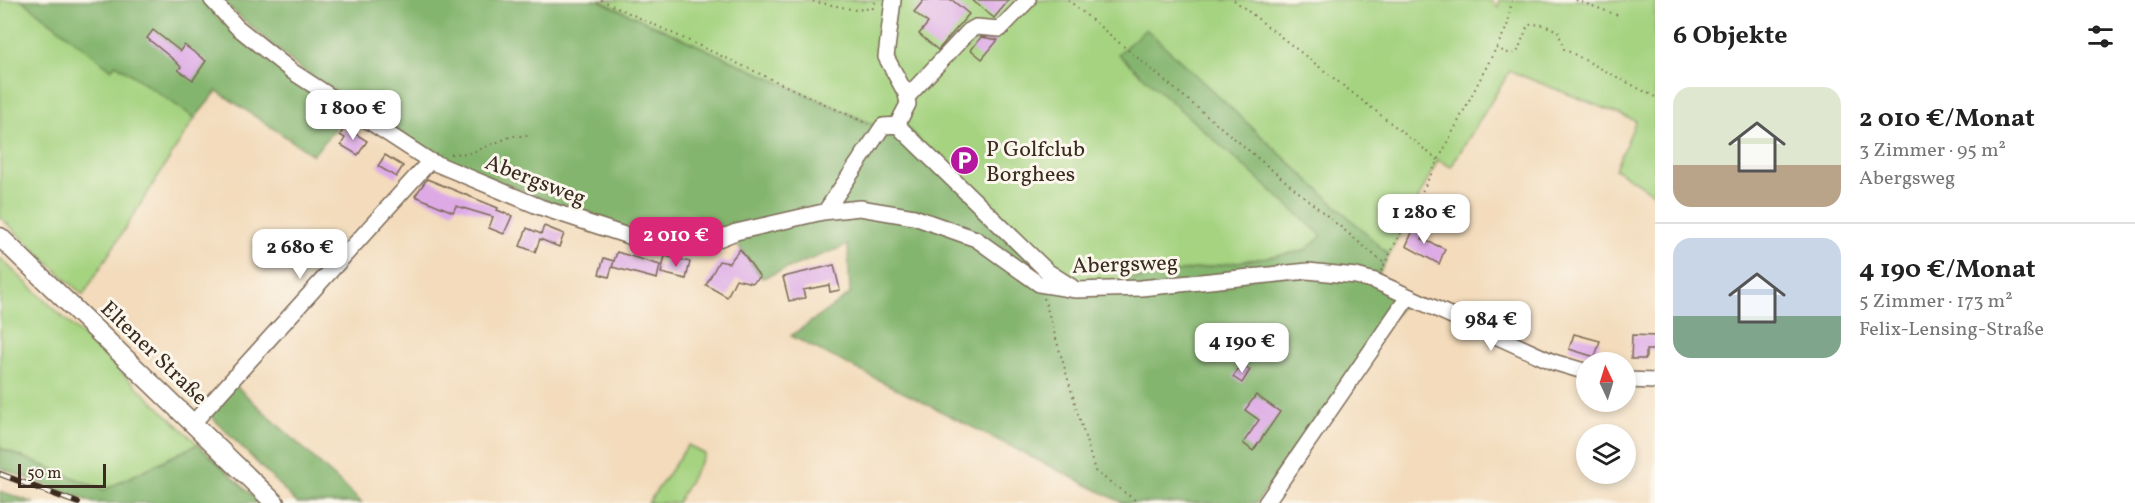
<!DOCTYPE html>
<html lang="de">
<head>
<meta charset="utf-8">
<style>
  :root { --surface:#fff; --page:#f6f6f6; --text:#222; --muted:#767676; --line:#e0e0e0; --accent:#db2777 }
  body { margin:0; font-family:Vollkorn,serif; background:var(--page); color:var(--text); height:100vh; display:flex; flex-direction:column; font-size:22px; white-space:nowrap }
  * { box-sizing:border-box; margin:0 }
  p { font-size:20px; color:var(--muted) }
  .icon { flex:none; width:33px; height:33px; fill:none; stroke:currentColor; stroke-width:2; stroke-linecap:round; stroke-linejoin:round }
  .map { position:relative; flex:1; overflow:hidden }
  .details { display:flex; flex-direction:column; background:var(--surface); width:480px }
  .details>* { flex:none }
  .needle { width:39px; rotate:356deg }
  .controls { position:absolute; left:1576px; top:352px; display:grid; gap:12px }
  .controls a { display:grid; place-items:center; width:60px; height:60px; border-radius:50%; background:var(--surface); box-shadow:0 3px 9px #0003; font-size:30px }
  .scale { position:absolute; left:18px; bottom:15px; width:88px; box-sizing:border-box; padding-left:6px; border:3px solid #3b2a1e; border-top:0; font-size:16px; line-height:21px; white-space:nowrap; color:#3b2a1e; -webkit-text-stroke:4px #fbf7ec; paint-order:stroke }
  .price { position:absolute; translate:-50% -51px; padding:0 14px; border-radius:12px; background:#fff; color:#222; font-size:20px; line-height:39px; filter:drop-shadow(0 2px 3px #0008) }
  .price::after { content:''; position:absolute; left:50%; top:36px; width:18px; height:14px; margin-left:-9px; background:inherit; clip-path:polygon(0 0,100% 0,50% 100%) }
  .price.on { background:var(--accent); color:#fff }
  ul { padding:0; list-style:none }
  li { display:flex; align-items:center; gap:18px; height:150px; padding:0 18px }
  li+li { border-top:2px solid var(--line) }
  li span { display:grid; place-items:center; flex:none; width:168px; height:120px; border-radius:18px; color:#555 }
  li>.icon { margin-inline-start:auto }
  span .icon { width:72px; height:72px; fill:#fffc; stroke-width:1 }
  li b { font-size:26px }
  h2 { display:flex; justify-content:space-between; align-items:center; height:72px; padding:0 18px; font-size:26px }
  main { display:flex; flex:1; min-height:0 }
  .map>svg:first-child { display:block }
  .green { fill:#a5d380; stroke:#707e4f; stroke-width:1.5 }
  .forest { fill:#84b56e; stroke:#607046; stroke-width:1.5 }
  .building { fill:#ddaae6 }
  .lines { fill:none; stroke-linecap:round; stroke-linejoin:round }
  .minor-casing { stroke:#7b6855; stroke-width:18 }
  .major-casing { stroke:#7b6855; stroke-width:21 }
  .path { stroke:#7b6855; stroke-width:2; stroke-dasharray:1.5 4.5; stroke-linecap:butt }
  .minor { stroke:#fff; stroke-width:15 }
  .major { stroke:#fff; stroke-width:18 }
  .rail-casing { stroke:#3b2a1e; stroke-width:6 }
  .rail { stroke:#fbf7ec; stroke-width:4; stroke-dasharray:11; stroke-linecap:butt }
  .labels { text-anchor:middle; stroke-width:6; stroke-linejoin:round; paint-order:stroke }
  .poi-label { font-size:22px; fill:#3b2a1e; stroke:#fbf7ec; text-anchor:start }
  .street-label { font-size:22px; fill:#3b2a1e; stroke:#fbf7ec }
</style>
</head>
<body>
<main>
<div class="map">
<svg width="1655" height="503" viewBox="0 0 1655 503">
  <rect width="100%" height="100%" fill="#fbf7ec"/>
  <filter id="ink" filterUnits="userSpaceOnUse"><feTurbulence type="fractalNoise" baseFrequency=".0167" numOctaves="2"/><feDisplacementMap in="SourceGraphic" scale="12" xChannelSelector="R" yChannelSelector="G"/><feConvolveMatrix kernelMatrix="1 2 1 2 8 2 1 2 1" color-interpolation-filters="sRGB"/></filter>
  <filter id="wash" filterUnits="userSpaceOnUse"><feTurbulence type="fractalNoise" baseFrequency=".008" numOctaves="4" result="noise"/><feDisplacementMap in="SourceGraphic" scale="24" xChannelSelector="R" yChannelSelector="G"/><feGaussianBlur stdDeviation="1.35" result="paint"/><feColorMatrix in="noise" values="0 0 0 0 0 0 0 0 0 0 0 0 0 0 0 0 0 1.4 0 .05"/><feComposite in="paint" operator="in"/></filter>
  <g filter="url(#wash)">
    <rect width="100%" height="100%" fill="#f3dbbb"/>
    <!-- green -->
    <path class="green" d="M0,0H22L111,68L116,64L195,118L83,295L0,217Z
      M598,0H1489L1499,7V0H1655V194L1615,169L1636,121L1510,71L1451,167L1438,160L1389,255L1304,251L1104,284L1078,282L1051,267L880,128Z
      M0,258L198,444L104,490L0,448Z
      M688,445L705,454L677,503H648Z"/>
    <!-- forest -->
    <path class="forest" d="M22,0H201C244,46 294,81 346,116L313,155L217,91L195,118L116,64L111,69Z
      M221,0H598L880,128L903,124L1051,267L1078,282L1104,284L1304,251L1322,236L1118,54L1146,29L1389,255L1375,281L1408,297L1256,503H1123L791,336L850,294L848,245L762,278L734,240L717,251L710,235L664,237L638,233L553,203L437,156L299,68Z
      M233,383L362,503H297L206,411Z
      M198,444L260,503H94L0,468V448L104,490Z
      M0,491L34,503H0Z"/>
    <g id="blocks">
      <!-- building -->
      <path class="building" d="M924,0H952L969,14L938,50L919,34L928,23L914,12Z
        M972,0H1009L994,18Z
        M153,30L180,51L184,45L206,61L193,80L178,70L181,67L174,60L147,38Z
        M981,37L998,40L982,59L971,50Z
        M345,127L367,141L358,155L341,145L345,138L340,135Z
        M385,155L403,166L396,177L378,166Z
        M427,179L498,208L497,210L512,216L504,234L489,228L493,217L456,206L453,212L415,196Z
        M1417,222L1427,226L1422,239L1445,249L1439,264L1406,246Z
        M544,226L564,234L559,247L540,239L535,252L520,246L527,228L541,234Z
        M740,249L760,277L752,283L736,279L727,297L706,285L719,261L729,263Z
        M617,252L660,265L657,279L612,267Z
        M665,256L690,262L686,279L661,273Z
        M604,258L614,261L609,277L599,274Z
        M834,265L840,290L830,292L829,285L803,290L805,298L789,301L783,277Z
        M1574,334L1600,341L1595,357L1569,349Z
        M1632,335L1655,336V350H1646V359H1631Z
        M1241,365L1250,370L1242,383L1233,377Z
        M1256,395L1280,412L1253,451L1243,443L1259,420L1245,410Z"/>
    </g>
  </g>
  <g filter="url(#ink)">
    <use href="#blocks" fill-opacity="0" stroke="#7b6855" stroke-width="1.5"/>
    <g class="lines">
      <defs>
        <path id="minor" d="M212,0L237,27L293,72L430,161L540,207L634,238L665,242H711L736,232L823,212L860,208L914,217L976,239L1039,284L1076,290L1141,288L1308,271L1356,276L1375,281L1553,362L1587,372
          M893,0L886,57L906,94L908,104L898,123L902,130L1047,271L1072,287
          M907,97L969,31L976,27L1000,29L1028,0
          M825,212L883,126L899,125
          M1626,380L1655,381
          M194,422L430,161
          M1266,503L1408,297"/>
        <path id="major" d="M0,237L275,503"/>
      </defs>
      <!-- minor casing -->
      <use href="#minor" class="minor-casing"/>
      <!-- major casing -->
      <use href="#major" class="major-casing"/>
      <!-- path -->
      <path class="path" d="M601,0L868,124
        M807,0L856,10L873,8L876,0
        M1068,0L1385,264
        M1234,0L1438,160
        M1576,0L1617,15
        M1496,48L1510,54L1517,53L1528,25L1541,24L1558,31L1564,49L1655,97
        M451,154L471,153L512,136H530
        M1381,271L1507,27L1512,0
        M1044,298L1095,471L1139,503"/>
      <!-- minor -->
      <use href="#minor" class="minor"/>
      <!-- major -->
      <use href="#major" class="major"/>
      <defs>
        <path id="rail" d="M0,474L78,503"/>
      </defs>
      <!-- rail casing -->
      <use href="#rail" class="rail-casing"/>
      <!-- rail -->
      <use href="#rail" class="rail"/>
    </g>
  </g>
  <!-- icons -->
  <defs>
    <symbol id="parking-disc" viewBox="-11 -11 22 22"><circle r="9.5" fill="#b5179e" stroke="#fbf7ec"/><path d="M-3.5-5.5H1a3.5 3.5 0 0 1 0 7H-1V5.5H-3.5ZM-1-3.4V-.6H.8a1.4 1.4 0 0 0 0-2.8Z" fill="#fff"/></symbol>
  </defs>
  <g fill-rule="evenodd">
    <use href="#parking-disc" x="948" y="144" width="33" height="33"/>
  </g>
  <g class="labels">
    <!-- poi labels -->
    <g class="poi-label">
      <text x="986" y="156">P Golfclub<tspan x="986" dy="25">Borghees</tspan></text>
    </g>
    <!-- street labels -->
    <g class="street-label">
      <text transform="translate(536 179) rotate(21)" y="8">Abergsweg</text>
      <text transform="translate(1125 263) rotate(-2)" y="8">Abergsweg</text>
      <text transform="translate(155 352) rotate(44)" y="8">Eltener Straße</text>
    </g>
  </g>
</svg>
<div class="controls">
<a><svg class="needle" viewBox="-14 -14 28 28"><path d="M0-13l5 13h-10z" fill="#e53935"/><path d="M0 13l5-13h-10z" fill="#767676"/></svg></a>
<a><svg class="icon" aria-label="layers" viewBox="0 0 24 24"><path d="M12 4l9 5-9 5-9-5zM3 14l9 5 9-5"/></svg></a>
</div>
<div class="scale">50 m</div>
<b class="price" style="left:353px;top:141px">1 800 €</b>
<b class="price" style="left:1424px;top:245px">1 280 €</b>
<b class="price on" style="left:676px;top:268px">2 010 €</b>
<b class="price" style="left:300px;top:280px">2 680 €</b>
<b class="price" style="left:1491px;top:352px">984 €</b>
<b class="price" style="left:1242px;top:374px">4 190 €</b>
</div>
<section class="details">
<h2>6 Objekte<svg class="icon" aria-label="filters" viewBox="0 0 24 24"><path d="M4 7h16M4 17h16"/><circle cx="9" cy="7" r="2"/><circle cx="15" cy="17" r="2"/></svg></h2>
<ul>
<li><span style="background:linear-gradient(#dfe7d0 65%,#b9a48a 0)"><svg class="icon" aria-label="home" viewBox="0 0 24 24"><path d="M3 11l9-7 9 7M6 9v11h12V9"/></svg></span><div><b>2 010 €/Monat</b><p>3 Zimmer · 95 m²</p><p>Abergsweg</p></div></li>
<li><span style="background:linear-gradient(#c9d6e8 65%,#7fa58c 0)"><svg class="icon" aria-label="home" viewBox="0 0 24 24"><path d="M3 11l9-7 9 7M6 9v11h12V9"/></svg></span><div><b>4 190 €/Monat</b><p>5 Zimmer · 173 m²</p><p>Felix-Lensing-Straße</p></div></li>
</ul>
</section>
</main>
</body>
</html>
